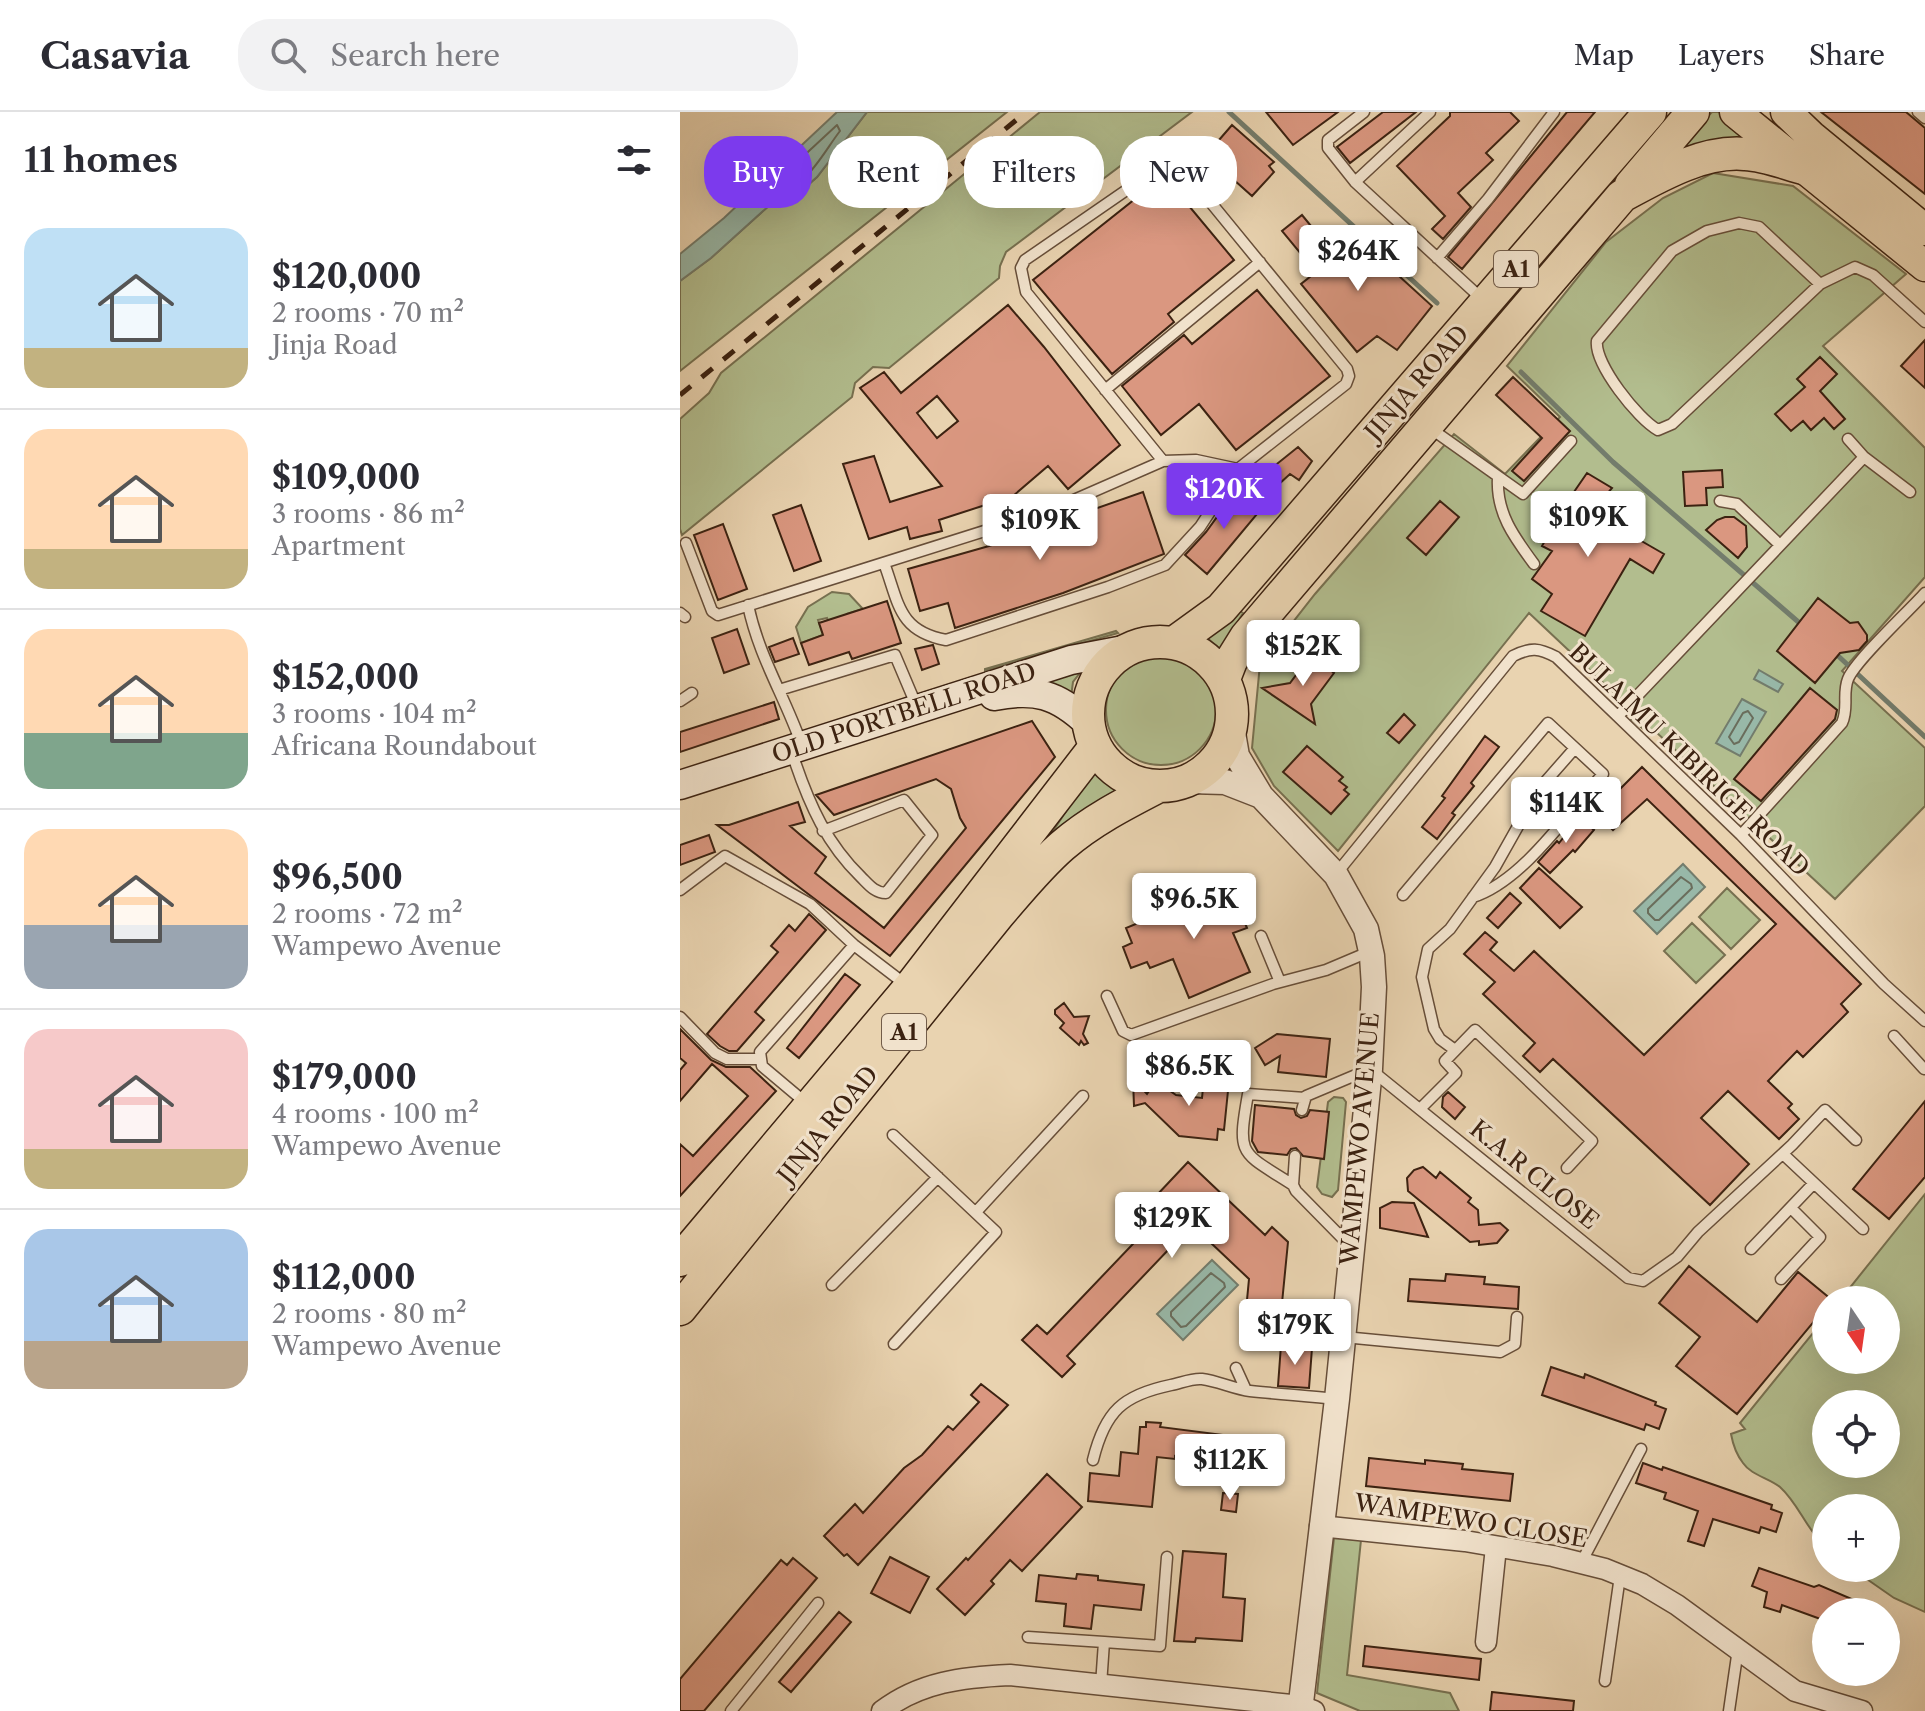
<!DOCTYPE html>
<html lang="en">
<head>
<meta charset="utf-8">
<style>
  :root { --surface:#fff; --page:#f2f2f3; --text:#2b2b33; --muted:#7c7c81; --line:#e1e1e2; --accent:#7c3aed }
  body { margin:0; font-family:"Libre Caslon Text",serif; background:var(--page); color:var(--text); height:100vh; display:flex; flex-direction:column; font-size:30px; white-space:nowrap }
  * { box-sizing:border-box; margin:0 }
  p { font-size:26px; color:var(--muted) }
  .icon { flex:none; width:44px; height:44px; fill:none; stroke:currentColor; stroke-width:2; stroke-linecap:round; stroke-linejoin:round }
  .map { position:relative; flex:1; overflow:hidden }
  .drawer { display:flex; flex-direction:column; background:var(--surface); width:680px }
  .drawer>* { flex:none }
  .top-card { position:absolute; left:24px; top:24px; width:760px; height:72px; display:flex; gap:16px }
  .needle { width:52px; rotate:167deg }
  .fabs { position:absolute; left:1132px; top:1174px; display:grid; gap:16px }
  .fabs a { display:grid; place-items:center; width:88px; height:88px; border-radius:50%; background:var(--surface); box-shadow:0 8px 32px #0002; font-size:40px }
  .price { position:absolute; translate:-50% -68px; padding:0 18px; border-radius:8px; background:#fff; color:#222; font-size:26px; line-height:52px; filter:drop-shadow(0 2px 4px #0008) }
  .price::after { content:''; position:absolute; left:50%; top:48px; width:24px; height:18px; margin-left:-12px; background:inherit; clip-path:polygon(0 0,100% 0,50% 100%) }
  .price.active { background:var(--accent); color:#fff }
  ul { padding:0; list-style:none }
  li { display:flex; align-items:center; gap:24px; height:200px; padding:0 24px }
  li+li { border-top:2px solid var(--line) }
  li span { display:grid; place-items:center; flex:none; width:224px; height:160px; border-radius:24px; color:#555 }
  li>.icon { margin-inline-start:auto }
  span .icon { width:96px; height:96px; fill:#fffc; stroke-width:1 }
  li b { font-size:34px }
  h2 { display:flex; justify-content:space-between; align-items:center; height:96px; padding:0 24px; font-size:34px }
  .pill { padding:0 28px; border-radius:32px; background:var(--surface); box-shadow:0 8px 32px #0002; font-size:28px; line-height:72px }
  .pill.active { background:var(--accent); color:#fff }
  header { display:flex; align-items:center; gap:48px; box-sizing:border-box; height:112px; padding:0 40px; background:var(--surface); border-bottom:2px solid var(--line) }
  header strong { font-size:38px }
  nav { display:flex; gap:44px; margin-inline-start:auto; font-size:28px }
  .search { width:560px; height:72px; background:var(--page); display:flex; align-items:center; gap:20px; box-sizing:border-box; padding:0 28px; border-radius:32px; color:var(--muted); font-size:30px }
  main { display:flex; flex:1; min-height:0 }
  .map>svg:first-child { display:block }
  .green { fill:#b2bd8e; stroke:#777050; stroke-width:2; fill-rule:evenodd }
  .water { fill:#98b8a8; stroke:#737c6c; stroke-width:2 }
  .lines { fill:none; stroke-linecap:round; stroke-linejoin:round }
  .shore { stroke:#6a6d5c; stroke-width:2 }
  .stream { stroke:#737c6c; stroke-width:5 }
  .building { fill:#da9780; stroke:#3c2211; stroke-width:2; fill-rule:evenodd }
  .service-casing { stroke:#674e39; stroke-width:13 }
  .minor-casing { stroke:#674e39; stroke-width:23 }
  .tertiary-casing { stroke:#674e39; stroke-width:27 }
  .secondary-casing { stroke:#3c2211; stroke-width:31 }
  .primary-casing { stroke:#3c2211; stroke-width:33 }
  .trunk-casing { stroke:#3c2211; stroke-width:35 }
  .service { stroke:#f1e2cc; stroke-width:10 }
  .minor { stroke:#f1e2cc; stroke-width:20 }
  .tertiary { stroke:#f1e2cc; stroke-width:24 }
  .secondary { stroke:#f1e2cc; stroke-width:28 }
  .primary { stroke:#e9d3b0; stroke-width:30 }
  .trunk { stroke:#e9d3b0; stroke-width:32 }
  .rail { stroke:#3c2211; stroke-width:5; stroke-dasharray:14 14; stroke-linecap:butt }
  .labels { text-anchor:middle; stroke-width:6; stroke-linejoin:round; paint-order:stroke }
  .shield { fill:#f1e2cc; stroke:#725c49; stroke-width:2 }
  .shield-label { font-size:22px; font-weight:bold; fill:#3c2211 }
  .street-label { font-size:24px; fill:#3c2211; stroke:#f1e2cc }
</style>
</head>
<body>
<header>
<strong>Casavia</strong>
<div class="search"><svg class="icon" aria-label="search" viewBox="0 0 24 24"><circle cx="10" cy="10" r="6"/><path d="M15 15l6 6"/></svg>Search here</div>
<nav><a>Map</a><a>Layers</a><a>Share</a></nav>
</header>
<main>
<section class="drawer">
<h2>11 homes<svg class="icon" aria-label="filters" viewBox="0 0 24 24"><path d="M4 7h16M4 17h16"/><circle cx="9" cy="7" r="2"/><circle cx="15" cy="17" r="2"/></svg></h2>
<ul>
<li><span style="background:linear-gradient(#bfe0f5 75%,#c2b280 0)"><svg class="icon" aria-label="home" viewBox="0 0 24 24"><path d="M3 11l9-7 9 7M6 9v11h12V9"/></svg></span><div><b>$120,000</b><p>2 rooms · 70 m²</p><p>Jinja Road</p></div></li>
<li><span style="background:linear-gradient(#ffd9b3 75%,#c2b280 0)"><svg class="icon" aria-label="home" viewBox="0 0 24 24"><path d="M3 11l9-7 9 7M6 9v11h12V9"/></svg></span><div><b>$109,000</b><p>3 rooms · 86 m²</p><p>Apartment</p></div></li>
<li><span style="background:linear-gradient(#ffd9b3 65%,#7fa58c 0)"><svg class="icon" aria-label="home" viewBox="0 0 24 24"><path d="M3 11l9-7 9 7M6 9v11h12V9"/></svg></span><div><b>$152,000</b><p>3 rooms · 104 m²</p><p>Africana Roundabout</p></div></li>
<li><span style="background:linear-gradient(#ffd9b3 60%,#9aa5b1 0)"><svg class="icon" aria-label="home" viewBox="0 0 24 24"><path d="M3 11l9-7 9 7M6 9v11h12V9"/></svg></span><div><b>$96,500</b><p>2 rooms · 72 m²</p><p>Wampewo Avenue</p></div></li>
<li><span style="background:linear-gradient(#f6c9c9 75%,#c2b280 0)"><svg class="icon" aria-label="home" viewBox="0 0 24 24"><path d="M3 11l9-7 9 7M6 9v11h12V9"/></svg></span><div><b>$179,000</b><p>4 rooms · 100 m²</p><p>Wampewo Avenue</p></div></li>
<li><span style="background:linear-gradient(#a9c7e8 70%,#b9a48a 0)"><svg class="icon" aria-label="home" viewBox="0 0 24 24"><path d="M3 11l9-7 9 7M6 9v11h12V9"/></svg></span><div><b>$112,000</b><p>2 rooms · 80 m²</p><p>Wampewo Avenue</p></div></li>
</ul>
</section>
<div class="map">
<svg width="1245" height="1599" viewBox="0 0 1245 1599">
  <rect width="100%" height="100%" fill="#e9d3b0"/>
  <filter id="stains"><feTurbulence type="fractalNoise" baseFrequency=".0025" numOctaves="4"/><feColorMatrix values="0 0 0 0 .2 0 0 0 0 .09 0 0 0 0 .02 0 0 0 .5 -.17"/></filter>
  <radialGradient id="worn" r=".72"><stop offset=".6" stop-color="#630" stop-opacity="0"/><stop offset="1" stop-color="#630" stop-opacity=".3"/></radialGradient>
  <!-- green -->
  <path class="green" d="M187,0H327L0,259V169L31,146L92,91L114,85L137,65Z
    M360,0H512L326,140L320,154L319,166L209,256L193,255L175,271L172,285L2,423L0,417V307L29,281L41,261Z
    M1032,0H1041L1093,38L978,56Z
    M1033,61L1113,74L1226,162L1143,234L1245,336V465L1162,559L1245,636V694L1155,787L975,619L967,620L951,607V597L849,501L658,739L594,674L572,636L580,552L635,482L774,322L825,362L880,305L827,254L926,130L983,86Z
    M152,480L169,482L183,497L167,502L151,518L147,506L138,508L143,523L121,531L116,515L128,495Z
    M558,498L563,501L541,538L525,524Z
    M436,519L438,521L305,559V557Z
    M426 598a55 55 0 1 1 110 0a55 55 0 1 1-110 0Z
    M403,557L393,570L391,585L353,569Z
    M414,656L419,665L440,679L368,727Z
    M1047,776L1080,808L1051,837L1019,805Z
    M1012,811L1045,843L1016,871L984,839Z
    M654,985L663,986L666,990L658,1078L652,1085L642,1082L637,1075L648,990Z
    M1245,1082V1500L1214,1486L1171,1456H1206V1396H1146V1435C1127,1419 1119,1392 1100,1375C1089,1366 1071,1363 1063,1351C1056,1342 1053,1333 1051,1322L1065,1317L1060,1311L1146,1205V1248H1206V1188H1160ZM1146,1292H1206V1352H1146Z
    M654,1426L681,1428L667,1563L770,1581L779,1599H680L637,1581Z"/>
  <!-- water -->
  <path class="water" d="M157,0H187L137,65L114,85L92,91L31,146L0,169V142L44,106Z
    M1079,558L1103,572L1098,580L1074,567Z
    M1062,587L1086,600L1060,644L1036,631Z
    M1003,752L1025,775L977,822L954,799Z
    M532,1148L558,1173L503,1228L477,1202Z"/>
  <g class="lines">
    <!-- shore -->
    <path class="shore" d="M157,13L160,19C142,42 123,84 88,81L89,76Z
      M1068,599L1073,606L1059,630L1054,632L1049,625L1063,601Z
      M1001,765L1011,772L1012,776L979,808H975L968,801V797Z
      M531,1161L544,1171L545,1175L506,1214L501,1215L491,1204V1200Z"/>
    <!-- stream -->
    <path class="stream" d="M549,0L757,191
      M841,260L933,350L1123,514
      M1155,541L1245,625"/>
  </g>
  <!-- building -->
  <path class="building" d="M586,0H658L613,33Z
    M703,0H736L670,51L657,35Z
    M770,0H830L839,9L806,41L813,48L778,81L791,95L763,127L752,117L765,104L717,54L770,4Z
    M887,0H915L782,157L768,145Z
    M1141,0H1226L1245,16V82Z
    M552,13L594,50L589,54L594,60L572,84L526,43Z
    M484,64L554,148L488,202L494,210L432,262L353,168Z
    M622,103L675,168L697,144L752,194L717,238L697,224L677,240L621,172L636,160L602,119Z
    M577,178L650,264L556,338L519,292L481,323L442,274L504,223L512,232Z
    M328,193L364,235L440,333L388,377L368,354L333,384L259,408L262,419L230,427L227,415L189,427L163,352L194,344L210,390L262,374L180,276L204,260L221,281ZM257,284L278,309L257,326L237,301Z
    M1245,228V276L1221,254Z
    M1140,245L1157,262L1140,279L1165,307L1154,317L1144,306L1131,318L1123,309L1111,319L1095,302L1125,275L1117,267Z
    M833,265L890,319L844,369L832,359L862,326L816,283Z
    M618,335L632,349L619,368L610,362L599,372L587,360Z
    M1042,358L1043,375L1026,376L1027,393L1005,394L1003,360Z
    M907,361L932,376L904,410L930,424L946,399L960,408L951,423L984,442L973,461L950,447L905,524L861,499L872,482L852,467L872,439L862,434L885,393Z
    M558,376L582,396L527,462L505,443L526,420Z
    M463,380L484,442L383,481L275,516L268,491L240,499L228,457L309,434Z
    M760,389L779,405L746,443L727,426Z
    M121,393L141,449L114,459L93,403Z
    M1045,405H1054L1066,414L1067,435L1058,446L1026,418L1037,408Z
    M43,412L67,477L38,488L14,423Z
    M1138,486L1170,511L1178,510L1187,523V529L1179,538L1160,541L1135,571L1097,539Z
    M207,489L221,531L172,547L169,540L129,553L121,531L143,523L139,511Z
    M57,517L69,552L44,561L32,526Z
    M113,526L119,542L95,550L89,535Z
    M253,533L259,552L242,558L235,537Z
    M631,543L654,561L631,592L635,612L582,576L610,571Z
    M1130,576L1157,598L1155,607L1081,689L1054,667Z
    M94,590L99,607L0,640V620Z
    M724,602L735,613L719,631L707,621Z
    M352,609L375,645L210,844L37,713H49L118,690L125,710L110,714L146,745L135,761L204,816L286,716L280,706L271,677L256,667L154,703L136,683Z
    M805,624L819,635L791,671L794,674L772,701L775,703L757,727L742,715L765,686L762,684Z
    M627,634L663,665L659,669L667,675L664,678L669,682L651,702L603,660Z
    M962,655L1181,872L1161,892L1168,900L1123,945L1117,939L1088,969L1112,992L1108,996L1119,1007L1099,1027L1048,979L1021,1006L1069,1052L1030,1093L873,947L860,960L843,944L855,931L803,882L815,870L784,842L805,820L817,830L810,838L834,859L854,839L964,943L1096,812L967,687L933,718L916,701Z
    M899,706L914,718L895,740L893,738L870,761L858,750L877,729L879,731Z
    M29,723L35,740L0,753V733Z
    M859,756L902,795L880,816L840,776Z
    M549,773L567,816L553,821L570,860L509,886L493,847L470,856L467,850L451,856L443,835L452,831L446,816Z
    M830,781L841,791L818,816L807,806Z
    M129,802L146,818L75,900L84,908L57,939H49L40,934L27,922L98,840L91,834L109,813L115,819Z
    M165,862L180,873L119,946L107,936Z
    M384,891L394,905L409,904L403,922L408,931L404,933L401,929L399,933L380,916L384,911L375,902V898Z
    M0,917L31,948L46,955H70L96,979L0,1084V1032L13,1044L68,984L32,952L0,989V958L6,951L0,946Z
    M597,922L650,927L646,965L598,960L600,944L585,953L575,936Z
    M523,938L537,943L532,958L518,954Z
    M524,966L549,969L544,1018L538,1017L537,1028L499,1024L465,991L454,994L453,967L467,982L476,969L496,983L522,986Z
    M768,980L785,995L775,1007L762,995L763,985Z
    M1245,989V1065L1209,1107L1173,1077Z
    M575,993L614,997L616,1003L621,1006L627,1004L630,998L649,1000L644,1047L623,1044L616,1036L611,1037L607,1043L578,1040L572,1029Z
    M508,1050L585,1123L592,1115L608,1130L602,1191L567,1188L569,1167L512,1113L387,1244L395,1252L382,1265L342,1228L357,1213L367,1222L472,1112L460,1101Z
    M743,1055L756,1066L760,1060L791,1086L788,1090L798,1098L799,1113L820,1111L828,1118L817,1131L799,1133V1129L790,1130L728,1079L727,1066L734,1058Z
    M712,1090L734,1091L748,1125L700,1116V1096Z
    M1009,1154L1077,1210L1118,1160L1152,1188H1146V1195L1057,1302L996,1254L1020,1225L979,1191Z
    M766,1162L805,1165L804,1172L839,1175L838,1197L728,1189L730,1167L765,1169Z
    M601,1233L632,1236L629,1276L598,1274Z
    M871,1255L904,1266L905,1262L976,1290L975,1293L986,1297L979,1317L966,1312L964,1318L862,1283Z
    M301,1272L328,1293L178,1453L167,1442L164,1444L144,1424L175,1392L183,1401L224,1356L242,1343L268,1314L273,1318L299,1290L291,1283Z
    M466,1310L481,1311L480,1315L597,1330L593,1357L495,1344V1347L477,1345L472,1395L408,1389L410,1361L439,1364L441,1340L458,1342L460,1315H466Z
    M689,1346L745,1352V1348L783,1352L782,1357L833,1362L830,1389L686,1374Z
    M963,1351L982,1358L983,1355L1092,1393L1091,1397L1102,1401L1096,1420L1081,1415L1079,1421L1033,1407L1024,1434L1008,1429L1018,1399L984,1387L986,1381L956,1371Z
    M367,1362L402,1395L342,1459L330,1448L311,1469L314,1472L285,1503L257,1477L286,1446L288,1448Z
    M543,1381L558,1382L556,1400L541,1398Z
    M503,1439L546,1442L543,1485L565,1487L562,1529L516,1526L515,1530L494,1529Z
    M210,1445L249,1465L230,1501L191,1481Z
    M113,1446L137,1466L24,1599H0V1567L101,1448L107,1453Z
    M1079,1456L1134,1475L1139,1473L1202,1500H1146V1509L1102,1493L1100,1500L1084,1495L1087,1480L1072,1474Z
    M397,1462L418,1464V1468L464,1473L461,1498L414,1493L411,1517L384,1514L386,1492L356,1489L359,1463L396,1467Z
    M159,1500L171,1510L111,1580L99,1570Z
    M685,1534L801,1547L799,1568L683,1554Z
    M812,1580L894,1589L893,1599H810Z"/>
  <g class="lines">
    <defs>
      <path id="service" d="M750,0L675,70L802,187
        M1238,0L1245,6
        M675,70L648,36V28L684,0
        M1059,111L1079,115L1140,172L992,312L978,318C958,307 914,252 917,229L992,139L1027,119Z
        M757,146L808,87L874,0
        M1140,172L1175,155L1193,163L1245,210
        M425,278L580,150
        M750,316L843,382L891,329
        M1168,327L1184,345L1230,380
        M818,366C816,401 834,425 854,452
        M1040,389L1057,392L1100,433
        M6,431L32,499L38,503L371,398L483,349L516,348L558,357
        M204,451C219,491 218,519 266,528L428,475L485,453L520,415L558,357L666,272L669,264L667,257L505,59L496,54L477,57L345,148L341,156L346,180L483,349
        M68,493C79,545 104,583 121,631
        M0,501L5,505
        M99,578L215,543L237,595
        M0,589L12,581
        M938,604L1184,345
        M115,650C130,694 147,732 181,765C189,773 195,781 206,781L252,723L224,688L143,719
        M1061,723L1162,611C1169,596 1162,582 1168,567C1176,548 1228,500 1245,481
        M656,762L833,544C851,535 859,536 876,545L1061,723L1204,872L1245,909
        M0,778L45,744L130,792L174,833L225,872
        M723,783L868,611L895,636
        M581,824L600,870
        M427,884L443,919L451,923L593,872L646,858L691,839
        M0,905L35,941L47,947H80
        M1214,924L1244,957
        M775,938L760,927L754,917L742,865L748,837L770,817L815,755L859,677L895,636L923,662C888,701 843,769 793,785
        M126,991L82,954L80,940L174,833
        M740,997L776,961L765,949L795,918L912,1029L887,1056
        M622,998L626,984L690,957L948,1166L963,1169L997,1145L1018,1120L1112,1033L1145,998L1176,1028
        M213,1023L316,1120L214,1232
        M1103,1042L1183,1117
        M615,1044L613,1073L616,1079L670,1134
        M613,1073C560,1039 557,1045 568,982L625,986
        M296,1100L403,984
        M1071,1137L1134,1071
        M1101,1167L1140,1125L1111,1096
        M152,1173L258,1065
        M664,1225L820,1240L835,1232L837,1205
        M556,1256L566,1278
        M413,1348C425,1299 443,1283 491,1273C501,1271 512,1266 522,1267C538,1269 554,1277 570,1279C599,1282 628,1284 657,1287
        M901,1451L961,1337
        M348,1525L424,1530
        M925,1569L940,1464
        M421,1573L424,1530L480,1534L487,1445
        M51,1599L138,1491
        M1049,1599L1058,1537"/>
      <path id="minor" d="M640,1414L785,1429L873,1444L925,1457L962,1472L997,1493L1115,1579L1182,1599
        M806,1530L816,1435
        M202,1599C240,1570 283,1565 330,1563L621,1594L634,1599"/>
      <path id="tertiary" d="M552,615L557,644L581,684L656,763L686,817L692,844L694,875L690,957L657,1287L620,1599
        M509,669L545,670L581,684"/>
      <path id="secondary" d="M314,584C355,576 377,582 408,611
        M0,673L391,548L449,537"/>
      <path id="primary" d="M1055,0L1245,154
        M1106,0L1131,24L1245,118"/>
      <path id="trunk" d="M951,73L1013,0
        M408 602a72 72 0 1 1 144 0a72 72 0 1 1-144 0Z
        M494,531L541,497L970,0
        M544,567L551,549L566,525L942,84C977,65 1023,38 1065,42C1086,43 1107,52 1127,57
        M0,1148L230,875L415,635
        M0,1197L319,802C339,779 359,754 382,734C411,709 444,692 477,675"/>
    </defs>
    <!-- service casing -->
    <use href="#service" class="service-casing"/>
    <!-- minor casing -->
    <use href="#minor" class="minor-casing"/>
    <!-- tertiary casing -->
    <use href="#tertiary" class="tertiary-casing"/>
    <!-- secondary casing -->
    <use href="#secondary" class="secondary-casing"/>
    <!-- primary casing -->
    <use href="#primary" class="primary-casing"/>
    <!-- trunk casing -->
    <use href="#trunk" class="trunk-casing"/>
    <!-- service -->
    <use href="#service" class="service"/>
    <!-- minor -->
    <use href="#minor" class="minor"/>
    <!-- tertiary -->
    <use href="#tertiary" class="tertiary"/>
    <!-- secondary -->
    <use href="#secondary" class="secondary"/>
    <!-- primary -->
    <use href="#primary" class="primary"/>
    <!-- trunk -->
    <use href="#trunk" class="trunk"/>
    <!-- rail -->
    <path class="rail" d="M0,283L346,0"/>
  </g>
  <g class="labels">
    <!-- shield labels -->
    <g class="shield">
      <rect x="814" y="139" width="44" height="36" rx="6"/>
      <rect x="202" y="902" width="44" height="36" rx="6"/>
    </g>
    <g class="shield-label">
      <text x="836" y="165">A1</text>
      <text x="224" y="928">A1</text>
    </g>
    <!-- street labels -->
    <g class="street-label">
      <text transform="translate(737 271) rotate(-49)" y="8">JINJA ROAD</text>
      <text transform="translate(224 601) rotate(-18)" y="8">OLD PORTBELL ROAD</text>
      <text transform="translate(1009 648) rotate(44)" y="8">BULAIMU KIBIRIGE ROAD</text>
      <text transform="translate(148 1013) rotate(-51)" y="8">JINJA ROAD</text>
      <text transform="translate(680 1027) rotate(-85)" y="8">WAMPEWO AVENUE</text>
      <text transform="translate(854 1063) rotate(39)" y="8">K.A.R CLOSE</text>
      <text transform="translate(791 1409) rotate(9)" y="8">WAMPEWO CLOSE</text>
    </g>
  </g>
  <rect width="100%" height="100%" filter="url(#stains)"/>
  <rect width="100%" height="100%" fill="url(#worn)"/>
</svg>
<div class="fabs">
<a><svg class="needle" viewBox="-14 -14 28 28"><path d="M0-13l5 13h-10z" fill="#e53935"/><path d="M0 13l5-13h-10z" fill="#7c7c81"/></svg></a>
<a><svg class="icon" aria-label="locate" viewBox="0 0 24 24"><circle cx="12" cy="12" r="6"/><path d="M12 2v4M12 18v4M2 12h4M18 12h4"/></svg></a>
<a>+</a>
<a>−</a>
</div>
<b class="price" style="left:678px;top:181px">$264K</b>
<b class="price active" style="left:544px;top:419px">$120K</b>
<b class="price" style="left:908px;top:447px">$109K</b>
<b class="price" style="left:360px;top:450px">$109K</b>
<b class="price" style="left:623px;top:576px">$152K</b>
<b class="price" style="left:886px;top:733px">$114K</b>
<b class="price" style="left:514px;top:829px">$96.5K</b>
<b class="price" style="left:509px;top:996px">$86.5K</b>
<b class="price" style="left:492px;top:1148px">$129K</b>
<b class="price" style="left:615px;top:1255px">$179K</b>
<b class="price" style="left:550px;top:1390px">$112K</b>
<div class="top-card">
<a class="pill active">Buy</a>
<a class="pill">Rent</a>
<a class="pill">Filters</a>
<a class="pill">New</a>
</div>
</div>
</main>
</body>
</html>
